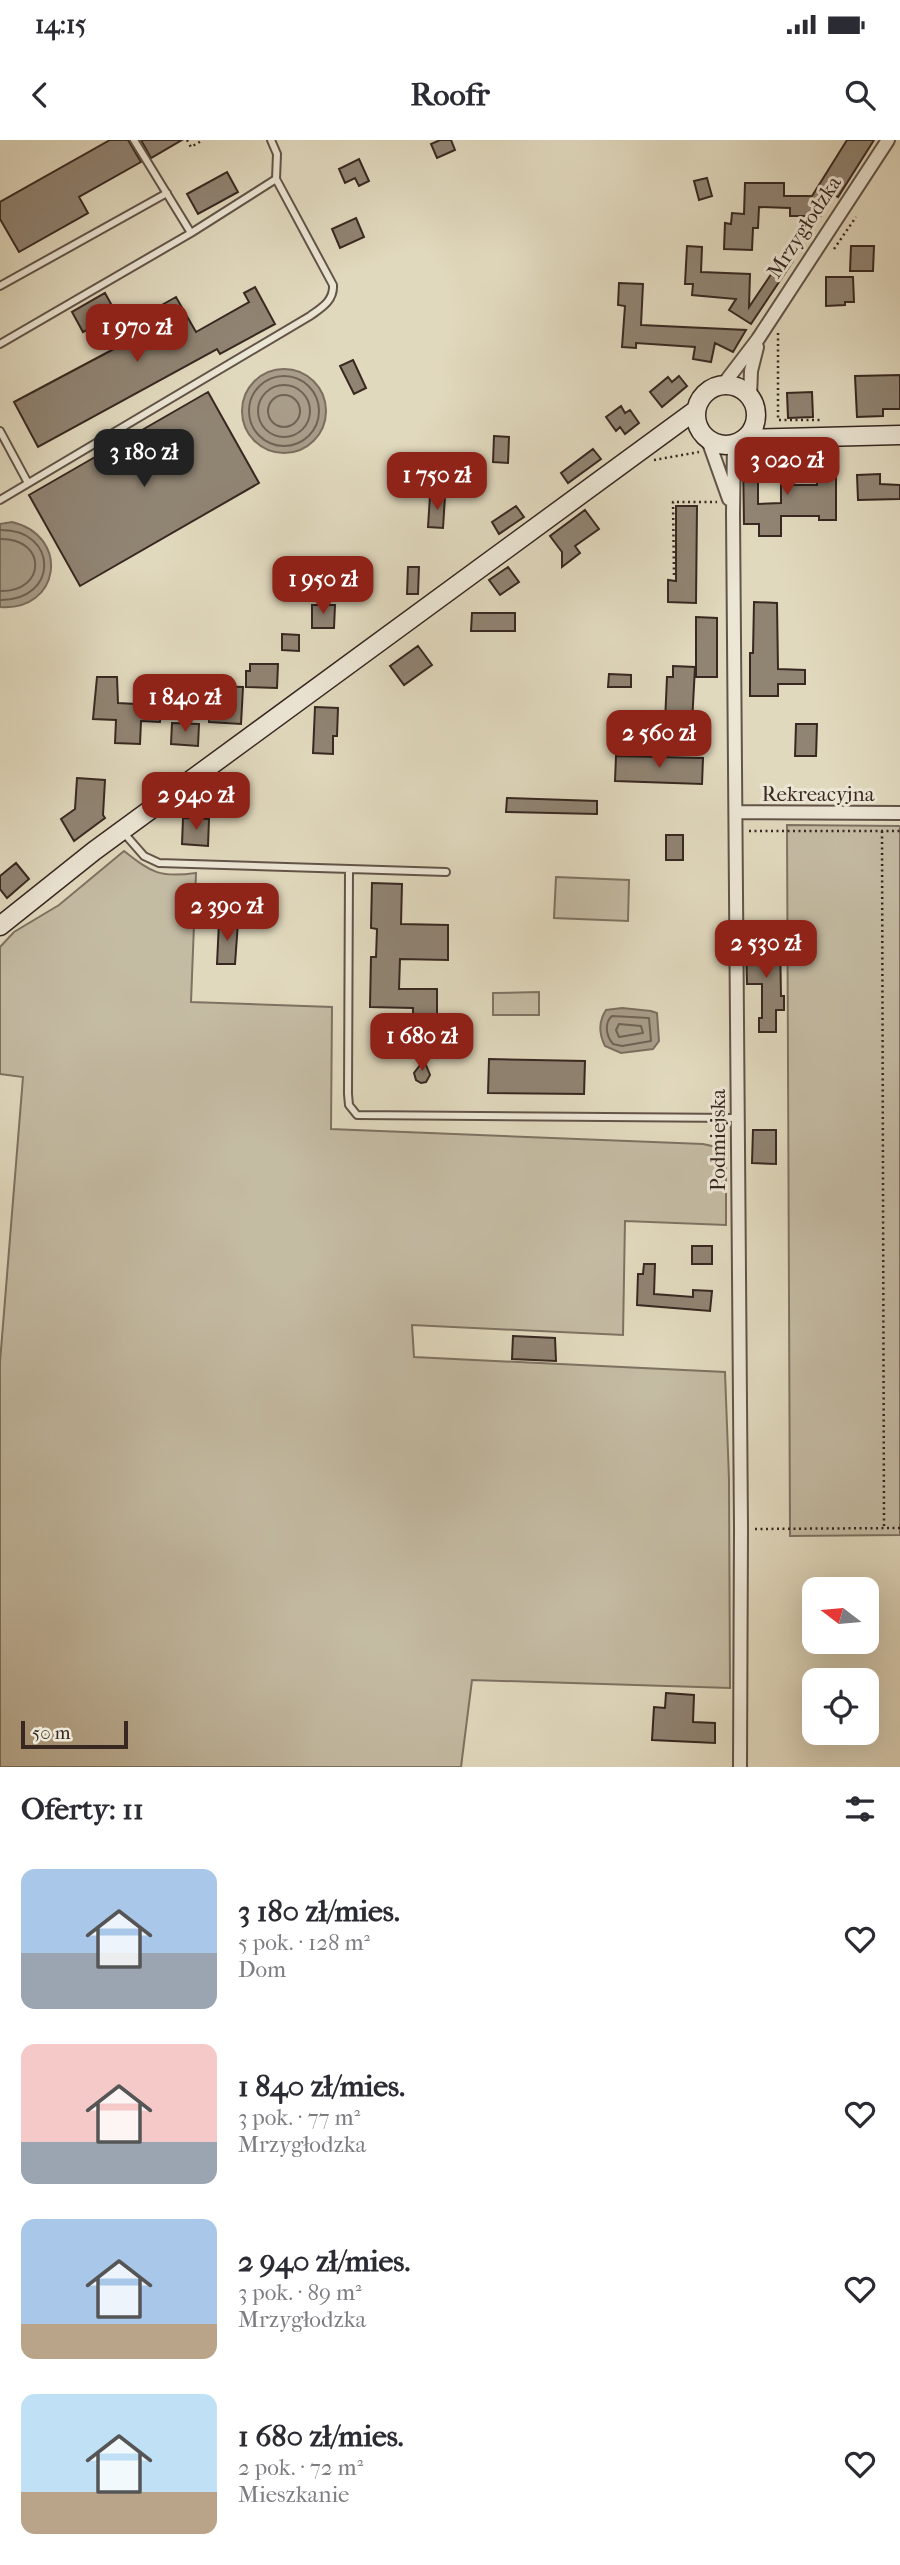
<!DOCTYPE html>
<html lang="pl">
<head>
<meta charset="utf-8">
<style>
  :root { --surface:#fff; --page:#f7f7f7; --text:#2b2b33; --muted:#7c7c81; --accent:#8f2418 }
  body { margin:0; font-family:"IM FELL French Canon",serif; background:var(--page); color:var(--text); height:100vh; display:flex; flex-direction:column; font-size:26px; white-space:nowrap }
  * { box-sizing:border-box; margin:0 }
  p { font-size:23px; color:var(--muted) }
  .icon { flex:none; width:38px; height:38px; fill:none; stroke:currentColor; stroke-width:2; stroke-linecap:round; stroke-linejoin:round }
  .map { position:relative; height:1627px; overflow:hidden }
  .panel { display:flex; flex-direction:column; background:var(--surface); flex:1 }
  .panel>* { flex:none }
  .needle { width:46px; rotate:286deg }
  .buttons { position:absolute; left:802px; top:1437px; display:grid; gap:14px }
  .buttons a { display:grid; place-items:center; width:77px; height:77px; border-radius:14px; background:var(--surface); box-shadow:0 7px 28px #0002; font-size:35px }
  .scale { position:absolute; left:21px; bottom:18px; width:107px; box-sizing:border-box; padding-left:7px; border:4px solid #382821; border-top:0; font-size:19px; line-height:24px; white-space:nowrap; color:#382821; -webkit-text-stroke:5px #ece6d5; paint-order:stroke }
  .price { position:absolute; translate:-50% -60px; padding:0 16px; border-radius:14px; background:var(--accent); color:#fff; font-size:23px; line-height:46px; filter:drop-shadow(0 2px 4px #0008) }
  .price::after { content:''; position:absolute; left:50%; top:42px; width:21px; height:16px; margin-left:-10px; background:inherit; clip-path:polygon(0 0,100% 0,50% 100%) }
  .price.selected { background:#222; color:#fff }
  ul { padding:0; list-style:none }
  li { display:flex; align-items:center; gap:21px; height:175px; padding:0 21px }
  li span { display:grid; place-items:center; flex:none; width:196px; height:140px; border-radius:14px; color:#555 }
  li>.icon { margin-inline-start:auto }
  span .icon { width:84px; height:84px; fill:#fffc; stroke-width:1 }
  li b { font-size:30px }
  h2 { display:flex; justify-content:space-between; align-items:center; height:84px; padding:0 21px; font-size:30px }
  .status { display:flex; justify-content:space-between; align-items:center; height:49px; padding:0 35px; background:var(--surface); direction:ltr }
  .status svg { height:19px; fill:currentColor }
  header { display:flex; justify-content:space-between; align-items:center; height:91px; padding:0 21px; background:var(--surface); font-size:32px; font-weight:800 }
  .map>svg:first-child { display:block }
  .green { fill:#c4bba3; stroke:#7e7262; stroke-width:2 }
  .water { fill:#a89d89; stroke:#7b6e5f; stroke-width:2 }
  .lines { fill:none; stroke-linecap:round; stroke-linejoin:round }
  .shore { stroke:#706255; stroke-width:2 }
  .building { fill:#908473; stroke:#382821; stroke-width:2 }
  .lane-casing { stroke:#625448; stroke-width:10 }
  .street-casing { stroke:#625448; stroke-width:16 }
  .secondary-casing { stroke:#382821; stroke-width:21 }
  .path { stroke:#382821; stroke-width:2.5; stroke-dasharray:2 3.5; stroke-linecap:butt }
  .lane { stroke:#ece6d5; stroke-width:6 }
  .street { stroke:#ece6d5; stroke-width:12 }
  .secondary { stroke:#ece6d5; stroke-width:18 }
  .labels { text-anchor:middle; stroke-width:6; stroke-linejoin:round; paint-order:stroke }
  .street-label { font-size:21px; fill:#382821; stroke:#ece6d5 }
</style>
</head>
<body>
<div class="status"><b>14:15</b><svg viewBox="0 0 49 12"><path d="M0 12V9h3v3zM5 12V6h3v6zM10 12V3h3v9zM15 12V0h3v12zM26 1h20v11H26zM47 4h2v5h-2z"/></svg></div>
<header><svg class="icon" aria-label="back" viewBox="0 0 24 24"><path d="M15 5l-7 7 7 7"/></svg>Roofr<svg class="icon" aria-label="search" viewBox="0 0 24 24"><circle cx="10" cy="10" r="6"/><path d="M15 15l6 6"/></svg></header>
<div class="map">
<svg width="900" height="1627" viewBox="0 0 900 1627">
  <rect width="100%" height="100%" fill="#e1d9be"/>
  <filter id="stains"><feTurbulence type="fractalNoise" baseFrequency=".00286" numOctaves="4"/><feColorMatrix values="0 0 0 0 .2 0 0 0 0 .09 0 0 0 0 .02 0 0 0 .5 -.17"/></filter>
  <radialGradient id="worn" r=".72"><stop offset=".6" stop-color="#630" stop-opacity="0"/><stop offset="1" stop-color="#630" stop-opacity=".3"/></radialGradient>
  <!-- green -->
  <path class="green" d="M787,685L900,686V1395L790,1396Z
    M124,711C152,733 160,738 196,733L191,862L332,867L331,989L703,1004L726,1009V1085L625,1081L623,1195L412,1185L414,1217L725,1232L729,1339L730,1548L472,1540L461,1627H0V1222L23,937L0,934V807L14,792L59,765Z
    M556,737L629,740L628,781L554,778Z
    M539,852V875H493V853Z"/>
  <!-- water -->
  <path class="water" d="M242 271a42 42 0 1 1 84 0a42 42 0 1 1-84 0Z
    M12,382C71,396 60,472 0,467V384Z
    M622,868L651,871L657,873L659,901L653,909L621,913L605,906C599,894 598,882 606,870Z"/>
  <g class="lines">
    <!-- shore -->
    <path class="shore" d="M249 271a35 35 0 1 1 70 0a35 35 0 1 1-70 0Z
      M258 271a26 26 0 1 1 52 0a26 26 0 1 1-52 0Z
      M268 271a16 16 0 1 1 32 0a16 16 0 1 1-32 0Z
      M0,390C59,389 59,461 0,460
      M0,399C47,398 47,452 0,451
      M612,876L649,878L651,901L622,906L613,904C606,896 604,883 612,876Z
      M619,884L641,886L643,893L619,897L616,890Z"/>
  </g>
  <!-- building -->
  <path class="building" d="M110,0H128L141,22L79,57L88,73L19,112L0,79V62Z
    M141,0H182L151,18Z
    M440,0H451L455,10L437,18L431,4Z
    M847,0H874L838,57L822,47L821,76H790V68L759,67L758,88H753L752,110L724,109L725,83L731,84L732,73L744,74L745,43H784V56H812Z
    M359,19L369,41L359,46L355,38L345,43L339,29Z
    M227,32L238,52L198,74L187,54Z
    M707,38L712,56L699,60L694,41Z
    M356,78L364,97L340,108L332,89Z
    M687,106L702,107L701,132L750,134L749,167L784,115L793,121L751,184L729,170L736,159L692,155L693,144H685Z
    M851,106H874L873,131H850Z
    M826,137H853L854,162H845V165L826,166Z
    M619,143L643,144L641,185L746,190L733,212L715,203L711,222L693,219L695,207L636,203V208L622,207L625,166L618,165Z
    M255,147L275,184L220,214L217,209L38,307L14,262L127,202L119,189L176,157L196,192L249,162L244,153Z
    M105,153L116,173L83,192L72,172Z
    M353,220L366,248L354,254L340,226Z
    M900,235V269H883V276L857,277L855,236Z
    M679,236L687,246L662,267L650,252L668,237L672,242Z
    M208,252L259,343L80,446L29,355Z
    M812,252L813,277L788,278L787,253Z
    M621,266L625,273L630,270L639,283L625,294L620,287L616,291L606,277Z
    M494,296L509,297L508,323L493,322Z
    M593,309L601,319L568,343L561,333Z
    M743,318H776V340L758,341V364L781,363V345H817L816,326L836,325V380H819V376H781V396H759V384H744Z
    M880,334V344L900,345V359L858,360L857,335Z
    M430,356H445L443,388L428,387Z
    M516,366L524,377L499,394L492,382Z
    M676,366H697L696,463L668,462V440L676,441Z
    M585,370L599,389L575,406L580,413L562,427V412L550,396Z
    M408,427H419L418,454H407Z
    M508,427L519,442L500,455L489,440Z
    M754,462L777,463L778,529L805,530V544H778V556H750V513H753Z
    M312,465H335L334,488H312Z
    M472,473H515V491H471Z
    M696,477L717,478V537H696Z
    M282,494L299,495V511L282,510Z
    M418,506L432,525L404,545L390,526Z
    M250,524H278L277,548L246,547V531H250Z
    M673,526L695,527L692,583L665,582L667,537H673Z
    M609,534L631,535V547H608Z
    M97,537H117L118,563L136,564V568L161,569L160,582L141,581L140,604L115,603L116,580L93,579Z
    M211,546L243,547L241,584L209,582Z
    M315,567L338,568L337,596H333V614L313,613Z
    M172,583L199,584L198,606L171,604Z
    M796,584H817L816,616H795Z
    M616,616L703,618L702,644L615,641Z
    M77,638L105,640L103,675L105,678L74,701L61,679L75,669Z
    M219,646L245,647L244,664L218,663Z
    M507,658L597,661V674L506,672Z
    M183,678L209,679L208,706L182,704Z
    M666,695H683V720H666Z
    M16,723L29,739L7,758L0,749V736Z
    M372,743L402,744L401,784L448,785V820L400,819L399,849H437V913H413V868L370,867L371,817H376L377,789L371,788Z
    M219,782H238L235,824H217Z
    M746,802H780L781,856H784V870H776V892H759V878H762V844H747Z
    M489,919L585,921L584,954L488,953Z
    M424,920L430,935L426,942L421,943L416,940L414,933Z
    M753,990H776V1024L752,1023Z
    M692,1106H712V1124H692Z
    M644,1124H655L654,1154L693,1157V1150L712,1151L710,1171L637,1165L638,1134H643Z
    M513,1196L555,1198L556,1221L512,1219Z
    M666,1553L694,1555L693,1582L715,1583V1603L652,1600L654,1567L665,1568Z"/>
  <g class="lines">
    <defs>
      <path id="lane" d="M134,0L191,93
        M0,146L167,53
        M0,204L191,93L276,39L277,14L271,0
        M0,291L28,343
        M0,360L310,176C321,168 334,161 333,145L276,39
        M123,692L144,716L159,723L446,732
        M349,730L348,954L349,965L357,975L737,978"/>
      <path id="street" d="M723,245L758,199L888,0
        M750,257L751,231L757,207
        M708,300L729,359
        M734,304L733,373L741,1389L740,1627
        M736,672L900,673"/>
      <path id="secondary" d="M696 275a30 30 0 1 1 60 0a30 30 0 1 1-60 0Z
        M745,299L900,295
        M0,786L94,711L696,270"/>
    </defs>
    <!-- lane casing -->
    <use href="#lane" class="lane-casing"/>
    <!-- street casing -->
    <use href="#street" class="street-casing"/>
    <!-- secondary casing -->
    <use href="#secondary" class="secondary-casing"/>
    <!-- path -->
    <path class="path" d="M187,0L191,7L203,0
      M834,109L856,77
      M778,193V280H822
      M693,255L712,239
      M654,320L699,312
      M674,435L673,362H717
      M749,691H900
      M882,691L884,1388
      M755,1389L900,1388"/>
    <!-- lane -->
    <use href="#lane" class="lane"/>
    <!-- street -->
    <use href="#street" class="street"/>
    <!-- secondary -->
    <use href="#secondary" class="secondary"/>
  </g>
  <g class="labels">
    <!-- street labels -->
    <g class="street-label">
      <text transform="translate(804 87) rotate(-57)" y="7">Mrzygłodzka</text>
      <text x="818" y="661">Rekreacyjna</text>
      <text transform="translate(718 1000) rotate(-90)" y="7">Podmiejska</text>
    </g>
  </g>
  <rect width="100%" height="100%" filter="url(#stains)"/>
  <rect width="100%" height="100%" fill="url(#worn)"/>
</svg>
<div class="buttons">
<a><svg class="needle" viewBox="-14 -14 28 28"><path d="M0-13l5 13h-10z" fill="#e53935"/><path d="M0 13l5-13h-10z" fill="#7c7c81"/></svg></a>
<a><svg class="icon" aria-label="locate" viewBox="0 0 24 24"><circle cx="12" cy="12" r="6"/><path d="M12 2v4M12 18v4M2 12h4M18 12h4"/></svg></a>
</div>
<div class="scale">50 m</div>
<b class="price" style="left:137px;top:224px">1 970 zł</b>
<b class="price selected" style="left:144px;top:349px">3 180 zł</b>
<b class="price" style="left:787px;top:357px">3 020 zł</b>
<b class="price" style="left:437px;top:372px">1 750 zł</b>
<b class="price" style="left:323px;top:476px">1 950 zł</b>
<b class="price" style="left:185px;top:594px">1 840 zł</b>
<b class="price" style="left:659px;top:630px">2 560 zł</b>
<b class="price" style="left:196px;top:692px">2 940 zł</b>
<b class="price" style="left:227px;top:803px">2 390 zł</b>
<b class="price" style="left:766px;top:840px">2 530 zł</b>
<b class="price" style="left:422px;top:933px">1 680 zł</b>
</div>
<section class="panel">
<h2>Oferty: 11<svg class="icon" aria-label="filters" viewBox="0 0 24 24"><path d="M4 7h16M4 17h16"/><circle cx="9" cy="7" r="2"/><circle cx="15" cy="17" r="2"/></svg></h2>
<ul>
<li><span style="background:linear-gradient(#a9c7e8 60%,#9aa5b1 0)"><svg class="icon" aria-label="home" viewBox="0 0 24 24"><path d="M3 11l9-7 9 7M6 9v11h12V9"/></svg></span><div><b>3 180 zł/mies.</b><p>5 pok. · 128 m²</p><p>Dom</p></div><svg class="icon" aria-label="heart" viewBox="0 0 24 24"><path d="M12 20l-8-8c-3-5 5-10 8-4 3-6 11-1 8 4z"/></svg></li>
<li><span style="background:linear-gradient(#f6c9c9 70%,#9aa5b1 0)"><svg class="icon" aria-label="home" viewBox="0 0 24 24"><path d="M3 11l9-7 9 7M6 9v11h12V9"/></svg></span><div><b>1 840 zł/mies.</b><p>3 pok. · 77 m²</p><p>Mrzygłodzka</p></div><svg class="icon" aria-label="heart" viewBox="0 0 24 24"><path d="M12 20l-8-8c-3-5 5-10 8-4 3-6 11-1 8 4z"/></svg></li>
<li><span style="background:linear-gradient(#a9c7e8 75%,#b9a48a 0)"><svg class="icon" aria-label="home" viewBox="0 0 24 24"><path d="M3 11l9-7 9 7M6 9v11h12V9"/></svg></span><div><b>2 940 zł/mies.</b><p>3 pok. · 89 m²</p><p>Mrzygłodzka</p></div><svg class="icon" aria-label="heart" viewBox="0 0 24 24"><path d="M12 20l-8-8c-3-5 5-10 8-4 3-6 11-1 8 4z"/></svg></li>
<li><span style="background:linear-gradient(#bfe0f5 70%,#b9a48a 0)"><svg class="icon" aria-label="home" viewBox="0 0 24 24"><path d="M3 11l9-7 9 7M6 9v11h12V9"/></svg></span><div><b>1 680 zł/mies.</b><p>2 pok. · 72 m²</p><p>Mieszkanie</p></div><svg class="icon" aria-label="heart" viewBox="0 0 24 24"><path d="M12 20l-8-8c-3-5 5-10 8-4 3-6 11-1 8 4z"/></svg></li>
</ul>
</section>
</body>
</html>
